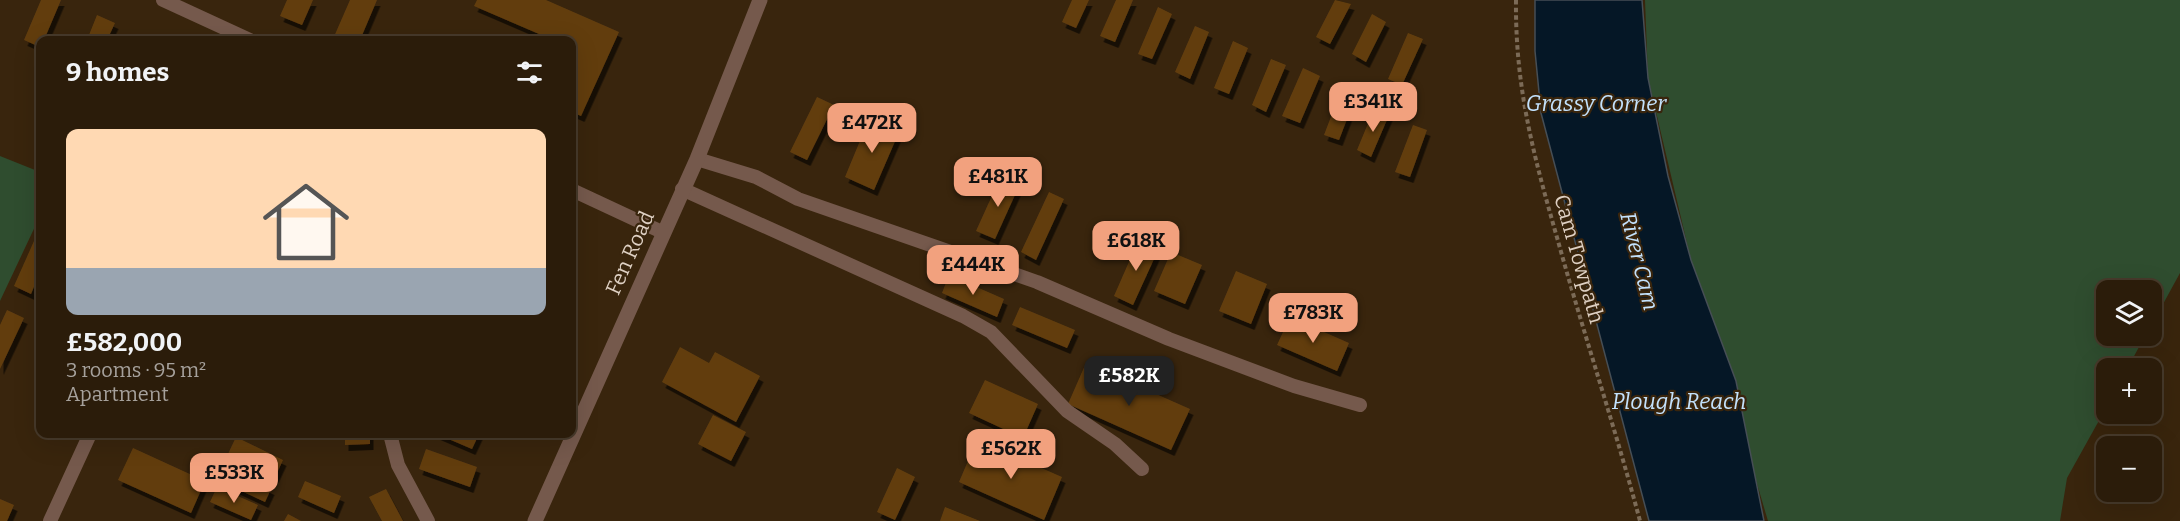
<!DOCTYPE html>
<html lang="en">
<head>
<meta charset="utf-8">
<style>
  :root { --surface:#2b1c0a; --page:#332513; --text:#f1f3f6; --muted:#a6a19c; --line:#473a2b; --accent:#f2a17e }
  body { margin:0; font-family:Bitter,serif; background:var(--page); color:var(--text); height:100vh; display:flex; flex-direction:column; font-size:22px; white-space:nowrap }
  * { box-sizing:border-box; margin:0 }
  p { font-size:20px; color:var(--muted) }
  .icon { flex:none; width:33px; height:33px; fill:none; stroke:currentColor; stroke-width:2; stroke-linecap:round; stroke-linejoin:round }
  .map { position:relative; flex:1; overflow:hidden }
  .drawer { position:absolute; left:36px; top:36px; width:540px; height:402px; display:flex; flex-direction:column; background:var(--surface); border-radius:12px; box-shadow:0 6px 24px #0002,0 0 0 2px var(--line) }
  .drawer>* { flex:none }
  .buttons { position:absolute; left:2096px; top:280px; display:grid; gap:12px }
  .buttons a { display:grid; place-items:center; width:66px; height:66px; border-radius:12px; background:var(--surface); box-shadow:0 6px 24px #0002,0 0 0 2px var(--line); font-size:30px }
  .price { position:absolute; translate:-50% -51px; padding:0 14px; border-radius:12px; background:var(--accent); color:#111; font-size:20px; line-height:39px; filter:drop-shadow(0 2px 3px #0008) }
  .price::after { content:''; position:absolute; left:50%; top:36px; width:18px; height:14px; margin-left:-9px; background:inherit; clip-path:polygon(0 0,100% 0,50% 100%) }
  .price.on { background:#222; color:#fff }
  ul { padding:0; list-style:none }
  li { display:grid; align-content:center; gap:12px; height:318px; padding:0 30px }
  li span { display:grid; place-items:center; height:186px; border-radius:12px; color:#555 }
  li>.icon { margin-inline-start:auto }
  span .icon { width:108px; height:108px; fill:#fffc; stroke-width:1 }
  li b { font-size:26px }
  h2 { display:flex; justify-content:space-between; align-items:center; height:72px; padding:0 30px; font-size:26px }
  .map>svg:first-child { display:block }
  .green { fill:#2f4d2f }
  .water { fill:#051726; stroke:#464e55; stroke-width:1.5 }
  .building { fill:#623e11; filter:url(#shadow) }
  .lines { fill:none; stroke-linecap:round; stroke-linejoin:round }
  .path { stroke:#7c6b57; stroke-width:4; stroke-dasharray:4.5 3; stroke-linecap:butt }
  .service { stroke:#75594c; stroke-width:14 }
  .minor { stroke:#75594c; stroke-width:15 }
  .labels { text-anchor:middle; stroke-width:4.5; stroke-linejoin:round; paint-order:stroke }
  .street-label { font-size:21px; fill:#ded0c3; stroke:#39250d }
  .water-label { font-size:22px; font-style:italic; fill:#c3e2fd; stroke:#39250d }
</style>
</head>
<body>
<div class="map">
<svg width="2180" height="521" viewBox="0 0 2180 521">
  <defs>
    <filter id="shadow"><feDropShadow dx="3.5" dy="6" stdDeviation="0" flood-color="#0009"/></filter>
  </defs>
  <rect width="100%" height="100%" fill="#39250d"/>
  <!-- green -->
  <path class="green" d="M1645,0H2180V273L2151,326V291H2106V336H2145L2127,369H2106V408L2067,478L2060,521H1768L1691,260L1648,78Z
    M0,156L40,172V216L0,301Z"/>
  <!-- water -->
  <path class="water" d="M1535,0H1642L1648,78L1668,176L1691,260L1736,381L1764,521H1649L1541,113L1535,51Z"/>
  <!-- building -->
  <path class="building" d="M41,0H61L44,40H40V47L24,40Z
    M287,0H313L302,25L280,16Z
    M350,0H377L360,40H338L333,39Z
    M477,0H546L619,32L581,116L572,112V40H553L474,6Z
    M1072,0H1089L1076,28L1062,22Z
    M1116,0H1133L1115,42L1100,36Z
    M1335,0L1351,4L1330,44L1316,37Z
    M1158,7L1172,14L1152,59L1138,54Z
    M1372,14L1386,22L1366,62L1352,54Z
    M97,15L115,23L107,40H87Z
    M1195,26L1209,32L1190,79L1175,72Z
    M1408,33L1423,39L1402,85L1388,79Z
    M1233,41L1248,48L1229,94L1214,88Z
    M1271,59L1286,65L1266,112L1252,105Z
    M1303,68L1320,76L1300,123L1282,116Z
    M1342,88L1357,93L1339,140L1324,135Z
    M817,97L834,105L807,160L790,152Z
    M1374,109L1389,115L1371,157L1357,150Z
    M869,119L899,132L874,190L845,177Z
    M1413,125L1427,130L1410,177L1395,172Z
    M1000,178L1019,186L995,239L976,231Z
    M1049,192L1064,199L1036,260L1021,252Z
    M38,232L40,233V272L31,294L14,286Z
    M1139,239L1159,248L1133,305L1114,296Z
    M1171,252L1202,265L1185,304L1154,291Z
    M1236,271L1267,284L1251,324L1219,311Z
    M949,275L1004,299L997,317L942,293Z
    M1020,307L1075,330L1067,348L1012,325Z
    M7,310L24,318L0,369V325Z
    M1290,317L1349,343L1337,371L1277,345Z
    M680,347L709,363L715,352L760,376L736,422L662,382Z
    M1086,363L1190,409L1171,450L1068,404Z
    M985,380L1038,404L1023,438L969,413Z
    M713,415L746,432L731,461L698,444Z
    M345,434H370V444L345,445Z
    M437,434H479L472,449Z
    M236,437L283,460L275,477L228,454Z
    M977,440L1062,477L1044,520L959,482Z
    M133,448L205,481L191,513L118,480Z
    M426,449L477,467L470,487L419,469Z
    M224,467L271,489L265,502L218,480Z
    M897,468L915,477L895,520L877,512Z
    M305,481L341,496L334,513L298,497Z
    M217,487L258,505L251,520L210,502Z
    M386,489L403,521H382L369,497Z
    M0,499L14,505L7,521H0Z
    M945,507L980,521H940Z
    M288,514L301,521H284Z"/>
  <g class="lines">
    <!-- path -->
    <path class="path" d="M1516,0C1515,88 1534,157 1558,241C1584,335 1615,427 1640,521"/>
    <!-- service -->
    <path class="service" d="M163,0L250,40
      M697,159L756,177L798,199L1037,282L1169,339L1294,386L1360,405
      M682,189L963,316L991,332L1067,411L1115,444L1142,469
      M572,190L662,232
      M390,434L398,465L428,521
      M50,521L90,434"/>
    <!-- minor -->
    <path class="minor" d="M535,521L697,159L760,0"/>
  </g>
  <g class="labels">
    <!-- street labels -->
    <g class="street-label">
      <text transform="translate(630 253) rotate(-66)" y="7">Fen Road</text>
      <text transform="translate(1579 259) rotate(74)" y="7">Cam Towpath</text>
    </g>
    <!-- water labels -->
    <g class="water-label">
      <text x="1596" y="111">Grassy Corner</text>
      <text transform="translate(1640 261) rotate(76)" y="8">River Cam</text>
      <text x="1679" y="409">Plough Reach</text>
    </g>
  </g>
</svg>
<div class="buttons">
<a><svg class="icon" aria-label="layers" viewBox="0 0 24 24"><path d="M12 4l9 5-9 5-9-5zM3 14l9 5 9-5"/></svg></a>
<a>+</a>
<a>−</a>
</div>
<b class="price" style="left:1373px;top:133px">£341K</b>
<b class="price" style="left:872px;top:154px">£472K</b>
<b class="price" style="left:998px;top:208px">£481K</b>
<b class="price" style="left:1136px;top:272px">£618K</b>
<b class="price" style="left:973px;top:296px">£444K</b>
<b class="price" style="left:1313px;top:344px">£783K</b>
<b class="price on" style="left:1129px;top:407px">£582K</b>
<b class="price" style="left:1011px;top:480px">£562K</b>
<b class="price" style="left:234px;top:504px">£533K</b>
<section class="drawer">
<h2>9 homes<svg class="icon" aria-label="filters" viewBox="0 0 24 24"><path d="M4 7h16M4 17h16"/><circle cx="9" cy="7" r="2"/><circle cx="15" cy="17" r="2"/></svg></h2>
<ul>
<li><span style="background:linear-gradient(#ffd9b3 75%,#9aa5b1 0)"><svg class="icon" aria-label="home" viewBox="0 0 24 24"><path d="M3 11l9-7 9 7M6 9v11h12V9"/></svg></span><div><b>£582,000</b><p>3 rooms · 95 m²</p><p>Apartment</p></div></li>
</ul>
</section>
</div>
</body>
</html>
